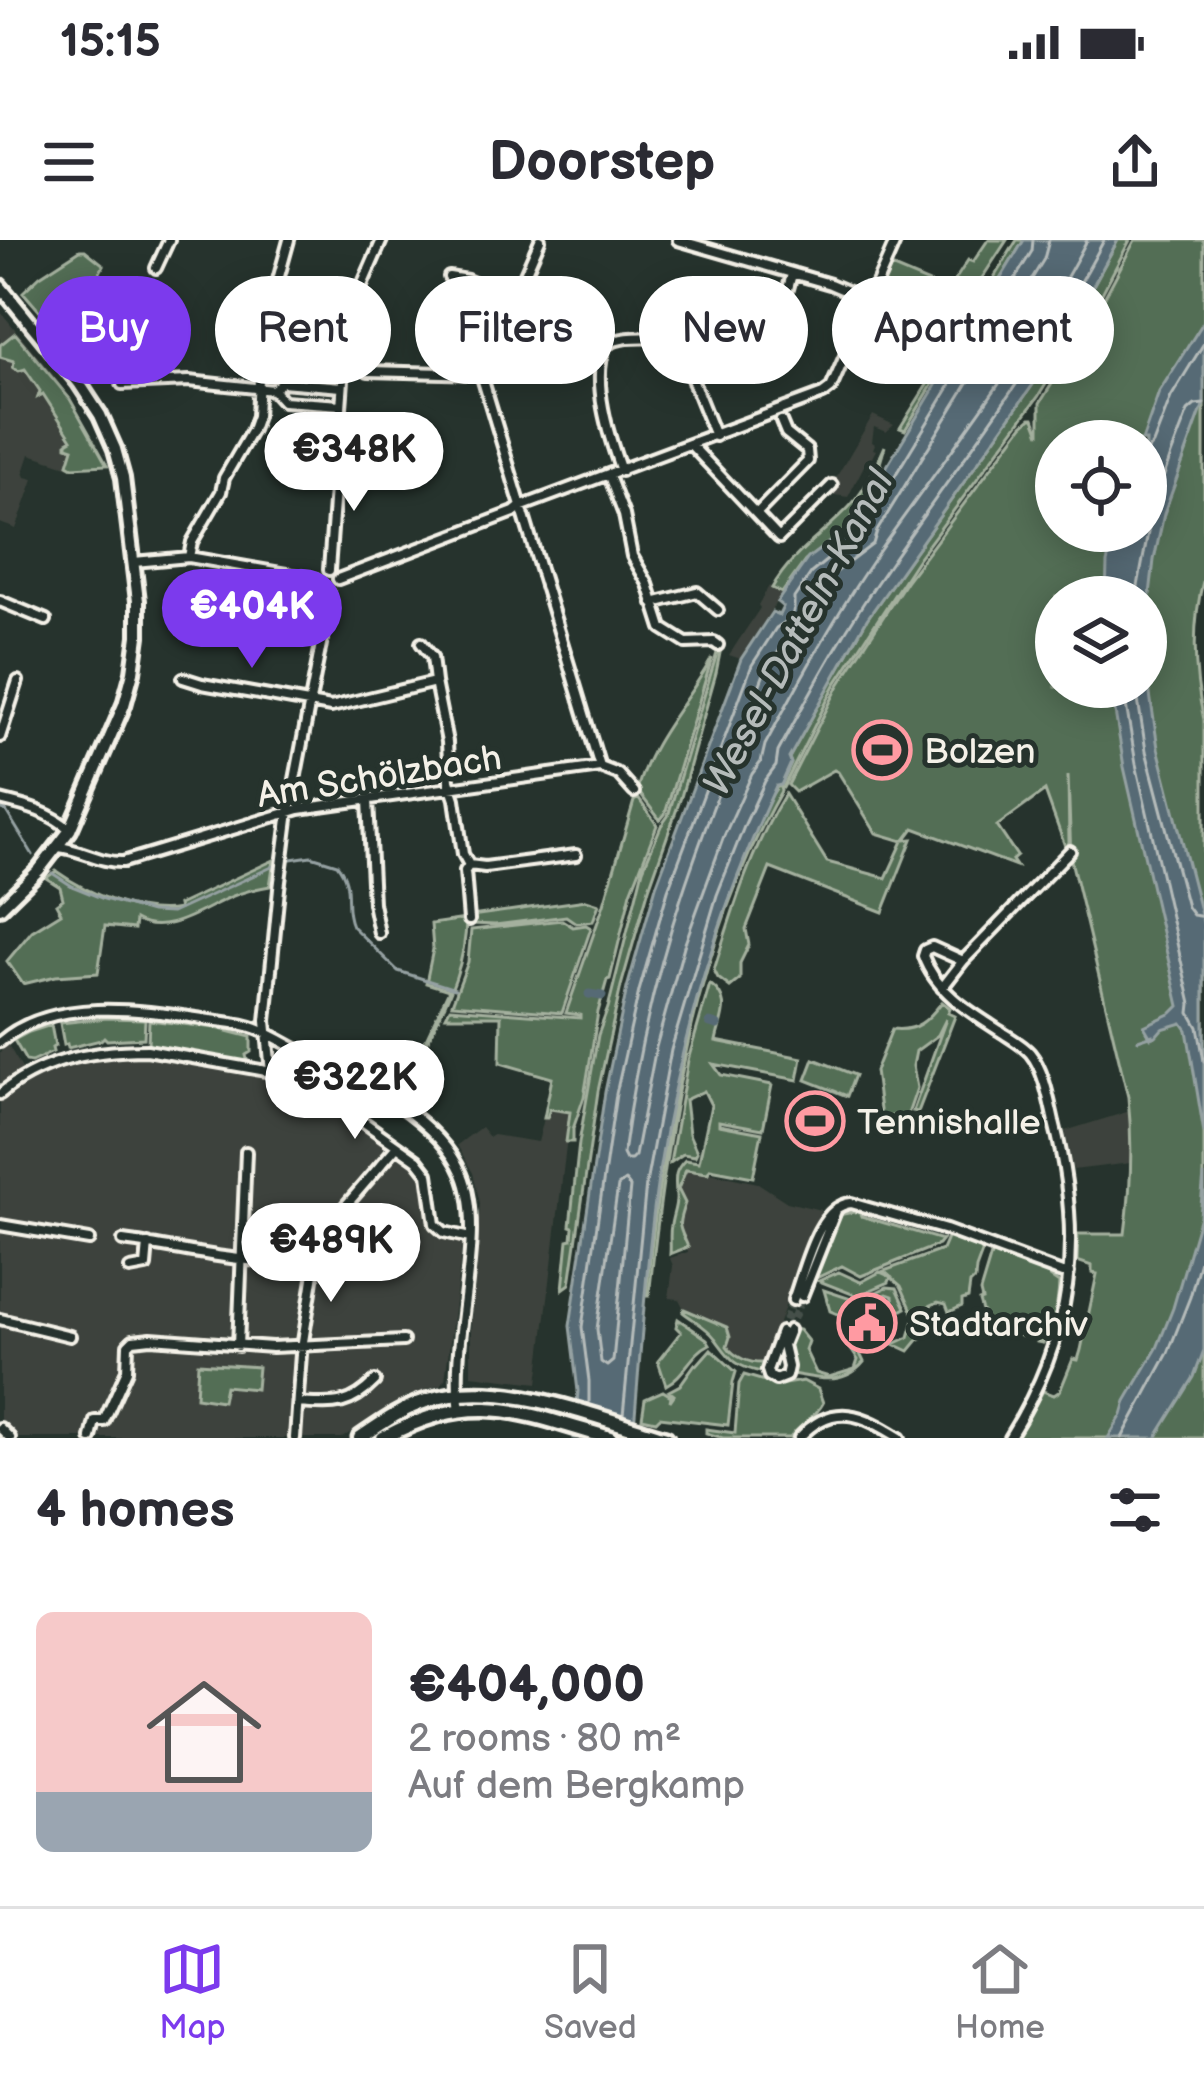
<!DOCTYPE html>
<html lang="en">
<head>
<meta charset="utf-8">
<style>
  :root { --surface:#fff; --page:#f2f2f3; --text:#2b2b33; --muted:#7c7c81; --line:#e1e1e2; --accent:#7c3aed }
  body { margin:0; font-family:"Balsamiq Sans",sans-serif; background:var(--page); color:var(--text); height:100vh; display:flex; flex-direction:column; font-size:45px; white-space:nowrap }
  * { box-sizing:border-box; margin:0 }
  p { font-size:39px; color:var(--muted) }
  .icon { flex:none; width:66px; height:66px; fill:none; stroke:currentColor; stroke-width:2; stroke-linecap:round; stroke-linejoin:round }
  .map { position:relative; height:1198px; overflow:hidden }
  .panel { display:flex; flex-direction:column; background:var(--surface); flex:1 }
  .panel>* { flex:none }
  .hud { position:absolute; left:36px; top:36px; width:1134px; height:108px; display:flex; gap:24px }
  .controls { position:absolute; left:1035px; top:180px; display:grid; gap:24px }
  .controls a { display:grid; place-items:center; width:132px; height:132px; border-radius:50%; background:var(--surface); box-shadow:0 6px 30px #0003; font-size:60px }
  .price { position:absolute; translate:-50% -102px; padding:0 27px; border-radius:42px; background:#fff; color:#222; font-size:39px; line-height:78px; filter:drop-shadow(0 3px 6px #0008) }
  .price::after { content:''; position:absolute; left:50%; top:72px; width:36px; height:27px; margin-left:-18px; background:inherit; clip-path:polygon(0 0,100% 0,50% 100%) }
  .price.on { background:var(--accent); color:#fff }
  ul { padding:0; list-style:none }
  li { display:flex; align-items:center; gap:36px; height:300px; padding:0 36px }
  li+li { border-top:3px solid var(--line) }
  li span { display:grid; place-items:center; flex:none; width:336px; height:240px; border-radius:18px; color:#555 }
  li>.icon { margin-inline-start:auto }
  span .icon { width:144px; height:144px; fill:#fffc; stroke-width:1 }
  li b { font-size:51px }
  h2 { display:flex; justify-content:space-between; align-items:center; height:144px; padding:0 36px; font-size:51px }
  .pill { padding:0 42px; border-radius:54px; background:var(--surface); box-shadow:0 6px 30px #0003; font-size:42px; line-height:108px }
  .pill.on { background:var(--accent); color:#fff }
  .status { display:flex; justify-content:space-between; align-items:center; height:84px; padding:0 60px; background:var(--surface); direction:ltr }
  .status svg { height:33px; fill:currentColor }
  header { display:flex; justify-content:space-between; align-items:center; height:156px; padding:0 36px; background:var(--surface); font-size:54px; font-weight:700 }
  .dock { display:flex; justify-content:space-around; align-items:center; height:168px; border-top:3px solid var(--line); background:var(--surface); font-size:33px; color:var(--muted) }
  .dock a { display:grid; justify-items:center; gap:6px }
  .dock .on { color:var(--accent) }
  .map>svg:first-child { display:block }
  .built { fill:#3c433c }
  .green { fill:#536e55; stroke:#a4b09e; stroke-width:3; fill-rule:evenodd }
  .water { fill:#566b74; stroke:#95a1a2; stroke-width:3 }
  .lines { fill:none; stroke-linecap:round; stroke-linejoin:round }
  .shore { stroke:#b5bbba; stroke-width:3 }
  .stream { stroke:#95a1a2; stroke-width:3 }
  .canal { stroke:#566b74; stroke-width:9 }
  .minor-tunnel { stroke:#455049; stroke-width:8; stroke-dasharray:8 4; stroke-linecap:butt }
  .minor-casing { stroke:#f4f1e8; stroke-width:16 }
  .secondary-casing { stroke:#f4f1e8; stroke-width:20 }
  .primary-casing { stroke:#f4f1e8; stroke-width:21 }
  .minor { stroke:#26332d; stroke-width:8 }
  .secondary { stroke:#26332d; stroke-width:10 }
  .primary { stroke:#26332d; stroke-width:12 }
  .labels { text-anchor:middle; stroke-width:10; stroke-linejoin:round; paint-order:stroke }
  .poi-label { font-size:36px; fill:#f4f1e8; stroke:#26332d; text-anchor:start }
  .street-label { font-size:36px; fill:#f4f1e8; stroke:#26332d }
  .water-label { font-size:39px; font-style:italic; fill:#b5bbba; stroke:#26332d }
</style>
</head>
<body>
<div class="status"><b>15:15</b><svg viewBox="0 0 49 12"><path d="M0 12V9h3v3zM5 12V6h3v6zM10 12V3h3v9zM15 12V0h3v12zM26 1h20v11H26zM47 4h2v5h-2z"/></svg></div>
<header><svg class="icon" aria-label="menu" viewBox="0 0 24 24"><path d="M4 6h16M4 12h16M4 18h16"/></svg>Doorstep<svg class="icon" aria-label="share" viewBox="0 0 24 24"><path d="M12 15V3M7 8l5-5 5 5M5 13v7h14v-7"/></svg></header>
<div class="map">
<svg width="1204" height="1198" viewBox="0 0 1204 1198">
  <rect width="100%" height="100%" fill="#26332d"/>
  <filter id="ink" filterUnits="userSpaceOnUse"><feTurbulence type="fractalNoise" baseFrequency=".00833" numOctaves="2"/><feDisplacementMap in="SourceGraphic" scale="24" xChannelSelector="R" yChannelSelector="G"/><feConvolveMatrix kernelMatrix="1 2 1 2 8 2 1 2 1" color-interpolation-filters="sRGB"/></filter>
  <g filter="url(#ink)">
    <!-- built -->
    <path class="built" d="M0,71L54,136L83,179L79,210L81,227L73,228L30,214L24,232L26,237L34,239L16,289L0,283Z
      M873,175L894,185L886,192L874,187L872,202L875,204L873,209L876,210L870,221L867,220L848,257L834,255V241Z
      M769,346L782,353L741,419L729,415L760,368L758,365Z
      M8,805L24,832L35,835L69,821L145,812L264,836L293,845L344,871L377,894L418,927L427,951L430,978L437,990L463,1000L445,1140L440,1145L403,1158L342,1198H0V812Z
      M550,868L570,872L538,1143L471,1135V1081L480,963L473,933L457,905L481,887L489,897L493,895L538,902L544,878H548Z
      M1130,871L1131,923L1073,930L1065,891Z
      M691,929L758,943L787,962L821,970L764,1123L748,1121L729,1110L727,1106L730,1097L727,1090L684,1069L679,1059L669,1058L673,1026L670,1018L688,1012L677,983L685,964L678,949L686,930Z"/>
    <!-- green -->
    <path class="green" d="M988,0H1007L942,99L922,94L925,88L874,67L891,27L948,51L968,20L973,22Z
      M1017,0H1024L951,120L948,119L905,190L900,188C939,125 979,63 1017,0Z
      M1118,0H1130L1097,63L1038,157L919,317L835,445L783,548L780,547L791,524L789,518L867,379L1032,146L1074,80Z
      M1135,0H1204V337C1191,385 1193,431 1204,480V1198H1016L1043,1151L1054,1155L1060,1151L1073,1119L1078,1120L1081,1110L1097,1034L1092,1033V1026L1077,1021L1078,994H1125C1131,949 1133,903 1128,857L1071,620L1068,535L1069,602L1066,609L1045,551L997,586L1017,616L1012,620L1016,626L914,588L905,600L912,599L883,672L770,628L746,689L749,705L740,723V739L730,747L718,738L714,730C733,669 751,609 785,554L827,622L886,638L903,601L876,593L838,532L834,530L795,552L788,545L839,445L907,340L1023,185L1031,178H1034L1040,194V163L1094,77ZM1056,201H1146V291H1056ZM1056,357H1146V447H1056Z
      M80,10H85L104,25L87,54L56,90L23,52L40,36Z
      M15,93L70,159L107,225L73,227L68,224L73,208L67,206V202L72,199L43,154L38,157L40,151L25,129L19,131L13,128L14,121L0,117V105Z
      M885,206L880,223L882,227L850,281V286L805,321L782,353L772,348C793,311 824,295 852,264C867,247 876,226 885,206Z
      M717,413H720L716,433L681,557L649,648L621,746L598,851L570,1044L563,1049L568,1000L572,999L573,987L570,986L579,903L598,795L608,768L643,629L661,586L668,576Z
      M712,418L665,574L660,580L637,550C650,500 687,463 712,418Z
      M779,544L781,551C694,704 668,884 649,1056H646C659,917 684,784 731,653C744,618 757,574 779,544Z
      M638,558L657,585L631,652L610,739L607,740L598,772L584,857L573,889V902H566L570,872L550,869L547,878H544L552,838L500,823L501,776H446L450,768L580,778V775L566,773L604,664L634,561Z
      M274,620L270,646C258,648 245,651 233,656C203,668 166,698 135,680L134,689L105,686L98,733L56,736L23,744L7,721L32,691L61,673L56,664L63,659L60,647L46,638L56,631C87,653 140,677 179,669L178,665Z
      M586,660L599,664L593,681L576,683L566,676L495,685L472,684L471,676Z
      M466,679C466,723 449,757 430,796C421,817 412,836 396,853L412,829L449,750L426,743L433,709L431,684Z
      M562,680L573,687L586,685L591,688L562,773L452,764L468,722L471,690Z
      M710,744C733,761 721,777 716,801L802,818L798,840L713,824L721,835L772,845L763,889L719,881V885L762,893L753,937L710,929L708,933L686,930L678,949L685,963C676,988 679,985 688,1007L670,1014C671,1003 669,995 671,985C672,976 677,965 676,956C676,940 672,933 685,920L699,922L711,865L704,851L685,860L689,894L697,912L695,916L683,914L670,923L688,820Z
      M942,762L950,768L948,773L955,776L918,872L913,871L946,779L938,795L916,811L913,826L917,848L907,877L898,875L881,878L875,831L892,789C917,792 928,780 942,762Z
      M107,778L145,779L144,798L107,800L104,797L101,800L68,808L67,804L64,805L60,783Z
      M149,780L216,788L251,797V812L246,815L248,824L148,805Z
      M51,785L55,806L52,808L53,812L31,822L26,821L14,800L29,792Z
      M814,819L855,835L847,856L806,840Z
      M859,971L861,976L942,1000L938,1005L861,1036L842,1026L812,1040L838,975Z
      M948,996L983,1010L976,1029L975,1039L970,1044L968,1058L962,1060V1066L949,1072L946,1064L938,1062L921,1070L922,1083L929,1094L918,1100L909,1111L894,1104L909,1097L915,1077L901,1046L884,1031L942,1010Z
      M992,1012L1050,1034V1037L1059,1043C1058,1062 1054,1089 1043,1103L1037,1102V1098L1032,1099C1003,1091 986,1092 979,1061L982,1060L980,1052Z
      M839,1032L861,1042L880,1032L891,1037L889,1042L857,1056L819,1041Z
      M887,1047L897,1048L906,1068L900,1071L898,1068L894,1069L893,1056L887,1054L882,1056L878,1066L850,1079L830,1071L824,1050L851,1059L854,1063Z
      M684,1069L727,1087L730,1097L727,1106C734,1117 750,1124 764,1123L762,1132C734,1127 730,1118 715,1098C708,1088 693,1080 683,1072Z
      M678,1079L707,1099L710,1104C691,1113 685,1135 666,1145L658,1121L681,1092L676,1087Z
      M794,1089L799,1090L808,1101L805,1110L816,1133L829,1137L855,1129L858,1120L850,1108L854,1101L864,1122C844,1146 820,1139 792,1134L788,1107Z
      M711,1109L736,1132L733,1142L728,1185L660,1177L656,1181L642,1178L645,1159L663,1151L671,1156L670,1161L674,1155L669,1151L680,1145L695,1124L697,1125Z
      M198,1123L258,1127L256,1149L225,1146L222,1161L196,1157Z
      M744,1135L778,1145L803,1141L818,1149L823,1163C816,1177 800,1184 790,1198H723L706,1193V1189L735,1193L739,1144Z"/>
    <!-- water -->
    <path class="water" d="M1024,0H1118L1074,80L1032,146L867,379L789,518L791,523L781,545L776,546C719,669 680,798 659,932C646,1020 641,1110 633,1198H574L578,1151L570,1086L605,852L627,748L656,646L741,419L772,372L779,375L783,367L777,362L808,318L850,287Z
      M1204,81V163L1164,274L1154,320L1146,389V357H1106L1107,323L1115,291H1146V201H1142L1159,152Z
      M1146,427L1158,508L1204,686V893L1187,790L1182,783L1162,789L1156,796L1151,798L1144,786L1172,773L1179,766L1124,527L1111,447H1146Z
      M1204,935V1110L1194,1137L1156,1198H1108L1122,1175L1126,1161L1157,1108L1173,1068L1200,976Z"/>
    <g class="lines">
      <!-- shore -->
      <path class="shore" d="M1049,0L1044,19L877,291L873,304L823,342L810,361L808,376L802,388L786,401L765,431C737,505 707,579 682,655C654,739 635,826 623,914L626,920H631L635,916L656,807L684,706L724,596L752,534L761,522L765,505C801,438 839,368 882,307C953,207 1030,110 1087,0
        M1146,212L1153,204L1171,157L1204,103
        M1136,357L1152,271L1171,215L1188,171L1195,165L1204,164
        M1123,447L1136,524L1191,764L1190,773L1198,787L1204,821
        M1136,447L1146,511L1187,667L1193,675L1204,677
        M625,941L630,947L613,1121L607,1126L601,1122L597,1089L618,946Z
        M589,1164V1141L582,1087L616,854L639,751L668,650L752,425L776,388L790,379L794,370V358L811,333L860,293L1032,11L1033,0
        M623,1175L646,944L671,810L717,655L745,584L765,541L776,526L778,512C813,447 848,383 891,322C964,216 1044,115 1104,0
        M1122,1198L1168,1113L1190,1057L1204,1006"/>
      <!-- stream -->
      <path class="stream" d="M0,568L6,571L33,615
        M291,619L311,616L337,624C355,647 342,664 352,686L398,731L455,749
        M52,633L72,646L104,659L151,672L172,673L274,626
        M1138,800L1153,795"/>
      <!-- canal -->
      <path class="canal" d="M589,754L602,756
        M710,783L717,785"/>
      <!-- minor-tunnel -->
      <path class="minor-tunnel" d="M789,1090L802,1056
        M781,1092L793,1060"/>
      <defs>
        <path id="minor" d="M540,0L481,134L600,527
          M678,0L830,44L870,61
          M156,28L169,0
          M449,37L467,40L513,60
          M676,99L715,196
          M368,131L481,134
          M122,144L189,141L273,150L282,142L342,147
          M273,150L283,161L341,165
          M338,201L415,205
          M691,205L779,298L832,245
          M621,231C609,197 590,139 606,105C631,90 664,104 689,93L778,86L792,34
          M609,236L624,275L632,316L648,344L662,388L686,403L714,402L718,405
          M757,273L808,221L807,210L786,193L781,181
          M189,317L192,302L221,252L224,238L252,190L257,176L261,102L289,0
          M134,322L189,317L315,339
          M329,330L345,113L357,57L382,0
          M338,339L514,272L520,267L823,154L831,148L896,0
          M0,361L46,380
          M653,363L697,352L718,370
          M421,403L432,417L435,442
          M183,438L202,444L331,467L435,442L447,502L449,541L455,559L463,614L469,625L465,631L469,680
          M0,497L18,441
          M0,560C25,566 51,572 70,590
          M368,560L373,663L379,693
          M58,607C81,609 100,623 123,622L299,569L600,527L618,534L634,552
          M469,625L485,627L576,615
          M963,721L932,707L925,710L923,716C936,752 970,772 1000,791C1010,798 1022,804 1030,813C1044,830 1049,860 1054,882C1084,999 1074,1095 1009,1198
          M942,748L963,721L1070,611
          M0,802C51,757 140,769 203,779C220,782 240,782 257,789C273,795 290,806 306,814C359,840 437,876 462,934C488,995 448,1099 460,1170
          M271,832L266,781L279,649L289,571L326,378L328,353
          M0,854C41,819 95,810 147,810L272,832L344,868L417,920L428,934L435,984L444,992L470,998
          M0,985L89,1000
          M123,1001C165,1006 206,1016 248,1020C271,1022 294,1014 316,1020
          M130,1029L146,1026L148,1004
          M802,1056L837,968
          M793,1060C804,1031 817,966 851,963L946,990L1062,1033H1069
          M0,1079L70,1096
          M781,1092L767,1130L769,1136L776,1140L786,1136L788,1127L783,1105L789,1090
          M238,1106L246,912
          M298,1163C332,1165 349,1168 375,1141
          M0,1188L10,1198
          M91,1198L95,1181H104L127,1130L128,1105L133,1100L151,1098L272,1107L403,1101
          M295,1198L301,1114L316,1020L323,992L397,906
          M799,1198C834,1160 863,1175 900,1198"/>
        <path id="secondary" d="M0,46L79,143L100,175L115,209L123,238L138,361V396L133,432L124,465L70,590L39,630L0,668"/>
        <path id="primary" d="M360,1198C382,1183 401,1169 426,1161C500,1136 594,1177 666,1198
          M383,1198C474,1149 518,1171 610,1198"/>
      </defs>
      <!-- minor casing -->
      <use href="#minor" class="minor-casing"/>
      <!-- secondary casing -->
      <use href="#secondary" class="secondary-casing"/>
      <!-- primary casing -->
      <use href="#primary" class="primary-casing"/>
      <!-- minor -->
      <use href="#minor" class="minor"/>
      <!-- secondary -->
      <use href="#secondary" class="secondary"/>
      <!-- primary -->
      <use href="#primary" class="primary"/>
    </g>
  </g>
  <!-- icons -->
  <defs>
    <symbol id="stadium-ring" viewBox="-11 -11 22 22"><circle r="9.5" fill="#26332d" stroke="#ff9aa2" stroke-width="1.5"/><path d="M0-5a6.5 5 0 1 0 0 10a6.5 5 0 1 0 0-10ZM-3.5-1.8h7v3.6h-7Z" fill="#ff9aa2"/></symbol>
    <symbol id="civic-ring" viewBox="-11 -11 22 22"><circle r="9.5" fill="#26332d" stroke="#ff9aa2" stroke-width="1.5"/><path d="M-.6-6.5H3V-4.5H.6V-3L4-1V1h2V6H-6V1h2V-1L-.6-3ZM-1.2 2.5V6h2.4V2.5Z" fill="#ff9aa2"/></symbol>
  </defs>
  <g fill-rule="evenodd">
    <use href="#stadium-ring" x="849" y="477" width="66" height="66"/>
    <use href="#stadium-ring" x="782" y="848" width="66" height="66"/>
    <use href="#civic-ring" x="834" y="1050" width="66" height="66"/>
  </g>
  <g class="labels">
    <!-- poi labels -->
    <g class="poi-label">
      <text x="924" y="523">Bolzen</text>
      <text x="857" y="894">Tennishalle</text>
      <text x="909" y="1096">Stadtarchiv</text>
    </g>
    <!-- street labels -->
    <g class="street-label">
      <text transform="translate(379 535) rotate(-9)" y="13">Am Schölzbach</text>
    </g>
    <!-- water labels -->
    <g class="water-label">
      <text transform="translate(797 392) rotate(-62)" y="14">Wesel-Datteln-Kanal</text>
    </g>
  </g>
</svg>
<div class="controls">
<a><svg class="icon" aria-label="locate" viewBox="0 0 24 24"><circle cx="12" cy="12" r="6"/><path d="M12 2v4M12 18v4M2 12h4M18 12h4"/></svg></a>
<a><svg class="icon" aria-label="layers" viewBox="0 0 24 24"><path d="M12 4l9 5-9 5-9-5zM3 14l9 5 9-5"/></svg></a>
</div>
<b class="price" style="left:354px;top:274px">€348K</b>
<b class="price on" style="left:252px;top:431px">€404K</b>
<b class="price" style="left:355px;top:902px">€322K</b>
<b class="price" style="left:331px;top:1065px">€489K</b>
<div class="hud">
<a class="pill on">Buy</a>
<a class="pill">Rent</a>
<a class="pill">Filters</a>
<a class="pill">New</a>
<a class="pill">Apartment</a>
</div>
</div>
<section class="panel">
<h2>4 homes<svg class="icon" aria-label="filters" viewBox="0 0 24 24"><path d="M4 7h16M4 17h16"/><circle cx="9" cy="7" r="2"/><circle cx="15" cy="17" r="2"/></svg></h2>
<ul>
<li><span style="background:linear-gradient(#f6c9c9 75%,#9aa5b1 0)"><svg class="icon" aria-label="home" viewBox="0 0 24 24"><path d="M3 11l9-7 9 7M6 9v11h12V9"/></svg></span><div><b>€404,000</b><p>2 rooms · 80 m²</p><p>Auf dem Bergkamp</p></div></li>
</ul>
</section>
<nav class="dock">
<a class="on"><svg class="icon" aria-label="map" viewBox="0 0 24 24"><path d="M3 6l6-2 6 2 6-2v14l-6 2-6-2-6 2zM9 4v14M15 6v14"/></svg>Map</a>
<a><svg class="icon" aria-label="saved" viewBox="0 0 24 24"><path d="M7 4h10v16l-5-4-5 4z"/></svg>Saved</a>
<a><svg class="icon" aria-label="home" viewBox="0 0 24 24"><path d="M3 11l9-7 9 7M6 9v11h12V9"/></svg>Home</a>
</nav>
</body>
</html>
